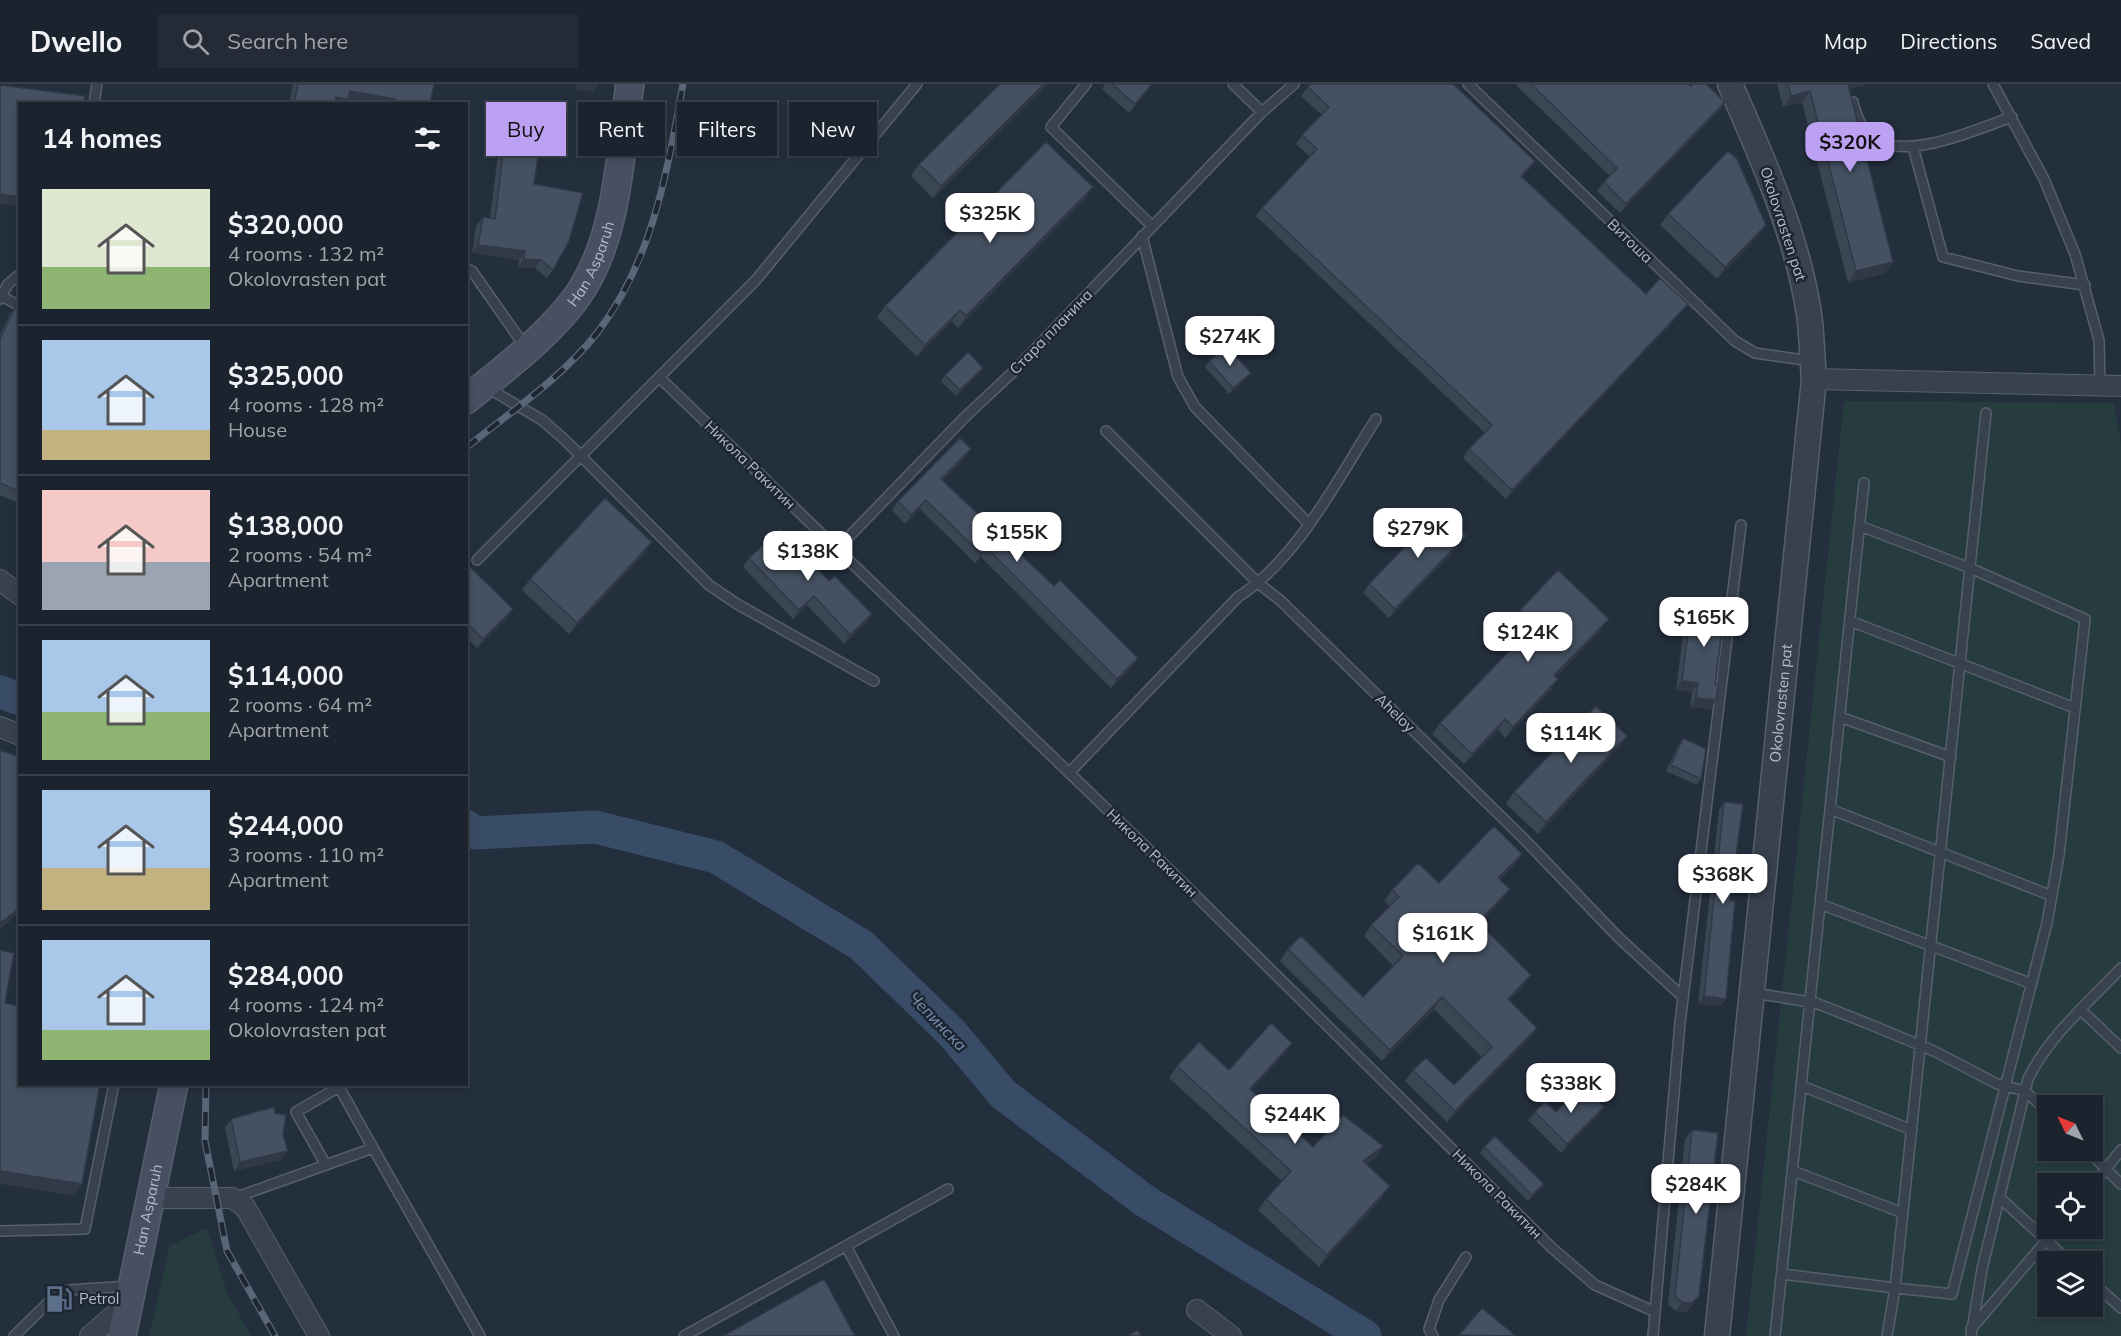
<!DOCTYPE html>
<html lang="en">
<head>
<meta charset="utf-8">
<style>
  :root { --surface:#1b232e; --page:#242b36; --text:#f1f3f6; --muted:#a0a4aa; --line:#39404a; --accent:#bca0f2 }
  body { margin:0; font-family:Mulish,sans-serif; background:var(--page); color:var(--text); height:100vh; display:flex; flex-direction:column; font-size:22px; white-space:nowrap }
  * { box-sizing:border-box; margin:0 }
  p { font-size:20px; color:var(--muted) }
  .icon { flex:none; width:33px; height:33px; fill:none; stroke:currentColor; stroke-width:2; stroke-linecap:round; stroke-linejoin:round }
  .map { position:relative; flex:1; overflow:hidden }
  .details { position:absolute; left:18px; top:18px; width:450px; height:984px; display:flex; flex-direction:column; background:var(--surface); border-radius:0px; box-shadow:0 3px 9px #0003,0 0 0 2px var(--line) }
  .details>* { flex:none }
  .hud { position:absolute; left:486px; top:18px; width:570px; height:54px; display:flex; gap:12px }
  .needle { width:39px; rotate:313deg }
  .fabs { position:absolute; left:2037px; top:1011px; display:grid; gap:12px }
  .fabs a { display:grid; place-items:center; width:66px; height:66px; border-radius:0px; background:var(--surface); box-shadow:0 3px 9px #0003,0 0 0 2px var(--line); font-size:30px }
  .price { position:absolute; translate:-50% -51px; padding:0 14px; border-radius:12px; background:#fff; color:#222; font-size:20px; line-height:39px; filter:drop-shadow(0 2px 3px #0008) }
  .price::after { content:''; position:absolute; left:50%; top:36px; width:18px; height:14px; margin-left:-9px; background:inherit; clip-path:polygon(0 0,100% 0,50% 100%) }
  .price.current { background:var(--accent); color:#111 }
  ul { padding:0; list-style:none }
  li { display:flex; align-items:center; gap:18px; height:150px; padding:0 24px }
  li+li { border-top:2px solid var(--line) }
  li span { display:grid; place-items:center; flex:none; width:168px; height:120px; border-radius:0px; color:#555 }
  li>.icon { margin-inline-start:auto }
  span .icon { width:72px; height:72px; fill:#fffc; stroke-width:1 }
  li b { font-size:26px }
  h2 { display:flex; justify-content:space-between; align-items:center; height:72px; padding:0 24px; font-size:26px }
  .pill { padding:0 21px; border-radius:0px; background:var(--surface); box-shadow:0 3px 9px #0003,0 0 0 2px var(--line); font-size:21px; line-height:54px }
  .pill.current { background:var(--accent); color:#111 }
  header { display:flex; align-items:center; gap:36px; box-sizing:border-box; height:84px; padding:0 30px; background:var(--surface); border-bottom:2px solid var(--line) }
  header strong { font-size:28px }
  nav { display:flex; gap:33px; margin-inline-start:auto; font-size:21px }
  .search { width:420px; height:54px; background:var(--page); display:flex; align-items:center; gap:15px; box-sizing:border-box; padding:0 21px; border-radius:0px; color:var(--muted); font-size:22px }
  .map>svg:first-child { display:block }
  .green { fill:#263c3f; fill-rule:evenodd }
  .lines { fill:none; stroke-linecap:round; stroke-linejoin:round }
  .river { stroke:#394c67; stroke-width:33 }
  .service-casing { stroke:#565f6c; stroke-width:12 }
  .minor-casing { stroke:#565f6c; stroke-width:22 }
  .tertiary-casing { stroke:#565f6c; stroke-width:27 }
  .secondary-casing { stroke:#565f6c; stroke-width:30 }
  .service { stroke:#38414e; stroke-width:9 }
  .minor { stroke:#38414e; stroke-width:20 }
  .tertiary { stroke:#38414e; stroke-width:24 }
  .secondary { stroke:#465061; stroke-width:27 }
  .rail-casing { stroke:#5a6575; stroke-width:7 }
  .rail { stroke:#1d2633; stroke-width:4.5; stroke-dasharray:14; stroke-linecap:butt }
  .wall { fill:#3b4654 }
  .shaded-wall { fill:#303945 }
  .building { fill:#455162; stroke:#303945; stroke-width:1.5 }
  .labels { text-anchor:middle; stroke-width:5; stroke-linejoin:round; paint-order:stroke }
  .street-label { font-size:15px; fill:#b4bcc9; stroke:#1d2633 }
  .poi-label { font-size:15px; fill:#b4bcc9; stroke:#1d2633; text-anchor:start }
  .water-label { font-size:16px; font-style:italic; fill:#7c92b1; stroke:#1d2633 }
</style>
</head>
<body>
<header>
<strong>Dwello</strong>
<div class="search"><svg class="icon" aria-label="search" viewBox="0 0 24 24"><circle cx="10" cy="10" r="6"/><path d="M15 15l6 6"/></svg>Search here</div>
<nav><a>Map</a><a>Directions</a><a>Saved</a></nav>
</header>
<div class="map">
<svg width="2121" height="1252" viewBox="0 0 2121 1252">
  <rect width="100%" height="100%" fill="#242f3e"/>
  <!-- green -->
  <path class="green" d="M1844,317L2114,319L2121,359V1252H1746ZM2048,1022H2092V1066H2048ZM2048,1100H2092V1144H2048ZM2048,1178H2092V1222H2048Z
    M207,1144L227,1208L251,1252H149L170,1161Z"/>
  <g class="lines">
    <!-- river -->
    <path class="river" d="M0,608L20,615
      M466,742L475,749L595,743L716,773L861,861L951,948L1003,1010L1145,1117L1365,1252"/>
    <defs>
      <path id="service" d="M1086,0L1051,43L1152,142
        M1233,0L1262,28
        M1468,0L1735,257L1755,269L1811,277
        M1993,0L2044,95L2075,170L2099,256L2100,302
        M1853,18C1856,30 1861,46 1872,54C1907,78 1976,45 2012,33
        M94,20L97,0
        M1913,63L1943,173L2018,192L2085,201
        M1142,152L1178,293L1195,323L1308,439
        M466,184L472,187L526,264
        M1,212L20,222
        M0,215L8,200L20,190
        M660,294L1173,789L1552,1164L1595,1201L1653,1227
        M486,303L542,336L566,357L709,501L737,520L874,597
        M1106,347L1258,499L1281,517L1522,753L1618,853L1683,913
        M1860,442L1970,484L2085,535L2059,771L2047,839L1952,1210L1895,1204L1887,1252
        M837,465L965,333L1014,287L1262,28L1294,0
        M477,476L756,196L917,0
        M1850,537L2075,624
        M1840,633L1951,673
        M1069,689L1238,513C1298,475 1338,394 1376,335
        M1830,725L2052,812
        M1820,820L2032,900
        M1754,909L1816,919L1869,940L1934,967L1997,1000L2025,1007L2048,1028
        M2081,926L2121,964
        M1802,1002L1912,1046
        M373,1064L480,1252
        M2087,1066L2121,1100
        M1793,1087L1903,1129
        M2092,1102L2121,1066
        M1999,1113L2070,1178
        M234,1114L373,1064L339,1003L296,1028L326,1081
        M0,1147L85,1145L114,1000
        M846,1162L894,1252
        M1782,1190L1895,1204L1986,329
        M2092,1198L2121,1224
        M1971,1245L2057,1144
        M14,1252L55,1212L68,1206L130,1202
        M684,1252L948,1105
        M1433,1252L1429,1245L1439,1216L1466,1173
        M1653,1252L1680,939L1741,441
        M1775,1252L1864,399
        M1971,1252L1982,1185L2028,995C2049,952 2088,919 2121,884"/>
      <path id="minor" d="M1814,295L2121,302
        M0,496L20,511
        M0,643L20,651
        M151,1114H232L245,1123L319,1252
        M1197,1226L1231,1252
        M90,1252L129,1218"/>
      <g id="tertiary">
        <path id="s1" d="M1717,1252L1814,295C1812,273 1812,251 1809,230C1797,150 1762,74 1730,0"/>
      </g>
      <g id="secondary">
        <path id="s2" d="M466,316C504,285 556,246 582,205C619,146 620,67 630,0"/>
        <path id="s3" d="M122,1252L174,1000"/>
      </g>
    </defs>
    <!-- service casing -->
    <use href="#service" class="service-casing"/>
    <!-- minor casing -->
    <use href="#minor" class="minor-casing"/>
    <!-- tertiary casing -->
    <use href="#tertiary" class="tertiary-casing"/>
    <!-- secondary casing -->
    <use href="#secondary" class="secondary-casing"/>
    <!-- service -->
    <use href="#service" class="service"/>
    <!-- minor -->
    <use href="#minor" class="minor"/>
    <!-- tertiary -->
    <use href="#tertiary" class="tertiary"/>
    <!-- secondary -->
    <use href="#secondary" class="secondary"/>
    <defs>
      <path id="rail" d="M466,364C510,328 562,294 597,249C653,176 667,88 683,0
        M206,1000L205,1057L227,1167L275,1252"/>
    </defs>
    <!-- rail casing -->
    <use href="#rail" class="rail-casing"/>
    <!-- rail -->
    <use href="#rail" class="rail"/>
  </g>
  <!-- wall -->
  <path class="wall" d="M293,0H434L430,20H366L347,16L345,20H289Z
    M1048,0L933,114L911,92L919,80Z
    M1105,0H1153L1129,29L1102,5Z
    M1515,0H1688L1691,2L1725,18L1719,27L1620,129L1597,107L1604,98L1610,92Z
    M1777,0H1866L1865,1L1849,5L1885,189L1848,199L1802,18L1783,23Z
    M1308,3L1535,77L1522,93L1646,210L1681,229L1506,415L1463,374L1469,365L1485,349L1256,132L1262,124L1310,73L1296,60L1302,51L1322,31L1301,12Z
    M504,62L553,186L547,194L535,184L518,183L519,176L472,169L476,142L483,133L490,134L498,70Z
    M1085,115L958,244L952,237L917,273L877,233L885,222Z
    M1668,130L1758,152L1717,195L1660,141Z
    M16,222L20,223V420L0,411V251L10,230Z
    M1209,277L1246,295L1229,310L1205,283Z
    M979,290L956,312L941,297L945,291Z
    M965,374L942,397L1054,502L1138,574L1132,583L1111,604L981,473L975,479L920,425L905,440L892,426L898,417Z
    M1417,444L1466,452L1460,461L1389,534L1363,509L1369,500L1412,455L1410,453Z
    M644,470L569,550L522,506L530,495Z
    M749,474L866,539L844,560L807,521L793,535L743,483Z
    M466,483L507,534L477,564L466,553Z
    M1692,518L1715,600L1710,625L1690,623L1692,608L1676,606L1686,527Z
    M1520,526L1601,546L1556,593L1551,606L1505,654L1498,646L1464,680L1432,650L1440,639L1526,549L1513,536Z
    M1627,652L1619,664L1538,750L1506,720L1514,708Z
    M1683,654L1701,695L1697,701L1666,687L1679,660Z
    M1724,718L1730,817L1721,922L1698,920L1719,726Z
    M1522,770L1514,781L1500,795L1510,805L1502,816L1479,839L1531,891L1523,902L1509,916L1537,944L1529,955L1447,1038L1405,997L1413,986L1454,1001L1482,973L1434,925L1382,977L1280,877L1288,865L1363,913L1393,882L1364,852L1371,841L1390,822L1384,817L1392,806L1439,799Z
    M1292,959L1284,970L1251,1006L1313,1063L1383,1062L1375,1074L1366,1080L1382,1114L1319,1183L1258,1126L1266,1115L1282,1097L1169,994L1177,982L1229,986Z
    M1604,1023L1598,1032L1561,1069L1528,1036L1535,1028H1556Z
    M231,1035L283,1051L288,1067L281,1076L234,1087L225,1044Z
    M1692,1046L1693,1221L1686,1228L1676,1227L1668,1221L1685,1055Z
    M1484,1063L1544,1100L1540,1106L1528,1117L1480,1069Z"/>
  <!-- shaded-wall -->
  <path class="shaded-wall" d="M577,0H599L593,8L573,5Z
    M1044,0H1048L933,114L941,102Z
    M1152,0H1153L1129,29L1135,20Z
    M1845,0H1866L1865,1L1839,8Z
    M350,7L395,15L391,20H366L347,16L345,20H331L336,13Z
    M1810,7L1802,18L1783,23L1791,12Z
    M1725,18L1719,27L1620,129L1626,120Z
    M1535,77L1529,86L1515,101L1521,92Z
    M1093,103L1085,115L958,244L966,232Z
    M0,110L20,113V122L0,120Z
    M1766,141L1758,152L1717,195L1725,183Z
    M478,161L525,167L519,176L472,169Z
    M524,175L541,176L535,184L518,183Z
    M1893,178L1885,189L1848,199L1856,187Z
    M1688,220L1681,229L1506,415L1512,406Z
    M960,226L952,237L917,273L925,261Z
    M983,284L979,290L956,312L960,306Z
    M1251,289L1246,295L1229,310L1233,304Z
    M971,365L965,374L935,404L941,395Z
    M926,416L920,425L905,440L911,431Z
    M1466,452L1460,461L1389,534L1395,525Z
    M652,458L644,470L569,550L577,539Z
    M987,464L981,473L975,479L981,470Z
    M814,512L807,521L793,535L799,526Z
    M513,525L507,534L477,564L483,555Z
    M872,530L866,539L844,560L850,551Z
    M1609,535L1601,546L1547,602L1554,591Z
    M1138,574L1132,583L1111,604L1117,595Z
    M1558,595L1551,606L1505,654L1513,643Z
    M1682,597L1698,599L1692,608L1676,606Z
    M1696,614L1716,616L1710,625L1690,623Z
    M1505,635L1498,646L1464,680L1472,670Z
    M1627,652L1619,664L1538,750L1546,738Z
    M1522,770L1514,781L1490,805L1498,794Z
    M1510,805L1502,816L1470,849L1478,838Z
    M20,824V826L9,838L0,845V839Z
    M1531,891L1523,902L1500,926L1508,915Z
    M1704,912L1726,915L1721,922L1698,920Z
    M1442,913L1434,925L1382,977L1390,966Z
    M1537,944L1529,955L1447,1038L1455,1027Z
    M1292,959L1284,970L1242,1016L1250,1005Z
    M1604,1023L1598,1032L1561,1069L1567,1060Z
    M1383,1062L1375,1074L1355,1089L1363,1077Z
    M288,1067L281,1076L234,1087L240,1078Z
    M0,1087L82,1100L74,1112L0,1100Z
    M1544,1100L1540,1106L1528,1117L1532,1111Z
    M1390,1102L1382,1114L1319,1183L1327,1171Z
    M1699,1212L1693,1221L1686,1228L1676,1227L1682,1218Z"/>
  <!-- building -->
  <path class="building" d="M298,0H434L430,20H394L395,15L350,7L348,15L336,13L334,20H294Z
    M1000,0H1044L941,102L919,80Z
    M1112,0H1152L1135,20Z
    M1310,0H1453L1535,77L1521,92L1646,210L1660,194L1688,220L1512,406L1469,365L1492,341L1262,124L1317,65L1302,51L1329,23L1308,3Z
    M1531,0H1688L1691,2L1693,0H1706L1725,18L1626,120L1604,98L1617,84Z
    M1788,0H1848L1893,178L1856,187L1810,7L1791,12Z
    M0,1L85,12L84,20H20V113L0,110Z
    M1046,58L1093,103L966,232L960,226L925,261L885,222Z
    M504,62L539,66L534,100L583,109L569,157L553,186L541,176L524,175L525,167L478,161L483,133L495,135Z
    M1728,67L1737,75L1766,141L1725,183L1668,130Z
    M16,222L20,223V408L0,399V255Z
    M1227,262L1251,289L1233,304L1209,277Z
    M968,268L983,284L960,306L945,291Z
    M960,354L971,365L941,395L1054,502L1060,496L1138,574L1117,595L987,464L981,470L926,416L911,431L898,417Z
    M605,414L652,458L577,539L530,495Z
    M1437,424L1466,452L1395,525L1369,500L1420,447L1417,444Z
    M780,445L829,497L835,492L872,530L850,551L814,512L799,526L749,474Z
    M468,481L513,525L483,555L466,538V483Z
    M1558,486L1609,535L1554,591L1558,595L1513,643L1505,635L1472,670L1440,639L1535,540L1520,526Z
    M1692,518L1725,522L1715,600L1718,601L1716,616L1696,614L1698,599L1682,597Z
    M1596,622L1627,652L1546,738L1514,708Z
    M1683,654L1706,665L1701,695L1671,681Z
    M1,666L20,673V776L18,780L20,782V824L0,839V669Z
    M1724,718L1743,720L1730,817H1735L1726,915L1704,912Z
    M1494,742L1522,770L1498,794L1510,805L1478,838L1531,891L1508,915L1537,944L1455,1027L1413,986L1426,974L1454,1001L1492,963L1442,913L1390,966L1288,865L1301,852L1363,913L1403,872L1371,841L1399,813L1392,806L1418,779L1439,799Z
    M0,866L14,869L5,919L20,922V1000H100L82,1100L0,1087Z
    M1271,939L1292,959L1250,1005L1313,1063L1343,1031L1383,1062L1363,1077L1390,1102L1327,1171L1266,1115L1291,1087L1177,982L1199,958L1229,986Z
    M1583,1001L1604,1023L1567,1060L1535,1028L1545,1017L1556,1028Z
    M274,1023L275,1029L286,1031L283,1051L288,1067L240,1078L231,1035Z
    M1692,1046L1718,1049L1699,1212L1692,1219L1682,1218L1675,1212Z
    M1495,1052L1544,1100L1532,1111L1484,1063Z
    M824,1195L855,1252H723Z
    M1482,1224L1516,1252L1459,1251Z
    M1138,1246L1141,1252H1127Z"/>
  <!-- icons -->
  <defs>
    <symbol id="fuel-bare" viewBox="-9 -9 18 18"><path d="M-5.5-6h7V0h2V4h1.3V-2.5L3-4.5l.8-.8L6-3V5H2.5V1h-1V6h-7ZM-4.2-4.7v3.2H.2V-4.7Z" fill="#5c6f8a" stroke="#1d2633" stroke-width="2.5" paint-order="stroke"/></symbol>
  </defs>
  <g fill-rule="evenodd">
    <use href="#fuel-bare" x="40" y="1196" width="38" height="38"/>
  </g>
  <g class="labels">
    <!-- street labels -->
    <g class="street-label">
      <text transform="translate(1783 140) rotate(72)" y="5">Okolovrasten pat</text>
      <text transform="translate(1630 157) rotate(44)" y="5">Витоша</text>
      <text dy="5" stroke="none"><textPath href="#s2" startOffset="188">Han Asparuh</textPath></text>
      <text transform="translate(1051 248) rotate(-46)" y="5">Стара планина</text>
      <text transform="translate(750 381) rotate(44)" y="5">Никола Ракитин</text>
      <text dy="5" stroke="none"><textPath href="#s1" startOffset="636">Okolovrasten pat</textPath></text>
      <text transform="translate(1395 629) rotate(44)" y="5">Aheloy</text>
      <text transform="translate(1152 769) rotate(44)" y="5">Никола Ракитин</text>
      <text transform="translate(1497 1110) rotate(45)" y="5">Никола Ракитин</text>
      <text dy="5" stroke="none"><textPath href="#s3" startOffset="129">Han Asparuh</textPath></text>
    </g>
    <!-- poi labels -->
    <g class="poi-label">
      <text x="79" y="1220">Petrol</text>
    </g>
    <!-- water labels -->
    <g class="water-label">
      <text transform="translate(938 937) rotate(46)" y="6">Чепинска</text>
    </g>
  </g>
</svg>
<div class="fabs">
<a><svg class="needle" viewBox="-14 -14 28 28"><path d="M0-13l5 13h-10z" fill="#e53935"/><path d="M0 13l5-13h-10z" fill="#a0a4aa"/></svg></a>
<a><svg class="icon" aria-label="locate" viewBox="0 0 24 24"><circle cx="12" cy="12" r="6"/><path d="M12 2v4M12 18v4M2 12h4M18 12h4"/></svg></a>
<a><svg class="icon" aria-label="layers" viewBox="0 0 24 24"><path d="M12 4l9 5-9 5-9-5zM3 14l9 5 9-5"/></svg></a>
</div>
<b class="price current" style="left:1850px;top:89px">$320K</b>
<b class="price" style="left:990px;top:160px">$325K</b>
<b class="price" style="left:1230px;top:283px">$274K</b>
<b class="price" style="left:1418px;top:475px">$279K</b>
<b class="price" style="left:1017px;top:479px">$155K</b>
<b class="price" style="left:808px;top:498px">$138K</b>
<b class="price" style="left:1704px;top:564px">$165K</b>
<b class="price" style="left:1528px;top:579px">$124K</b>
<b class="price" style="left:1571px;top:680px">$114K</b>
<b class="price" style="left:1723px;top:821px">$368K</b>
<b class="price" style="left:1443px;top:880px">$161K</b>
<b class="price" style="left:1571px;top:1030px">$338K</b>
<b class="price" style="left:1295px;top:1061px">$244K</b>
<b class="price" style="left:1696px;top:1131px">$284K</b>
<div class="hud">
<a class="pill current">Buy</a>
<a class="pill">Rent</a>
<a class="pill">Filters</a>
<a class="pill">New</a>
</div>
<section class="details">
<h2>14 homes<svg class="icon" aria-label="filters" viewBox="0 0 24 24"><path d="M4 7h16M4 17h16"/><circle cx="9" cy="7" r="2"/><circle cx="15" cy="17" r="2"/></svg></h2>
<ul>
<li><span style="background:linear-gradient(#dfe7d0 65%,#8fb573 0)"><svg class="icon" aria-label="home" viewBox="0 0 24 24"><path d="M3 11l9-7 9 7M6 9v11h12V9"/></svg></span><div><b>$320,000</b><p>4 rooms · 132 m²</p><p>Okolovrasten pat</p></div></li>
<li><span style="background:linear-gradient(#a9c7e8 75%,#c2b280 0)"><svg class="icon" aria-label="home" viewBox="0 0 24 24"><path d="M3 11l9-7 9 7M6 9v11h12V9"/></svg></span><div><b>$325,000</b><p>4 rooms · 128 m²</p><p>House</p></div></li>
<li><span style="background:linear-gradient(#f6c9c9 60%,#9aa5b1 0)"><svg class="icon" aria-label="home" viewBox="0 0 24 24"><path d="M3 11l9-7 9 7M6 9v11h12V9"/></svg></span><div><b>$138,000</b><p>2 rooms · 54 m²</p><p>Apartment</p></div></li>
<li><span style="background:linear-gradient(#a9c7e8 60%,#8fb573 0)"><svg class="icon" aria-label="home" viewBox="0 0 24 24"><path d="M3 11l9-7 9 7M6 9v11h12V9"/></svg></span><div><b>$114,000</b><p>2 rooms · 64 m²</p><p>Apartment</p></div></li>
<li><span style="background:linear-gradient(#a9c7e8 65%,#c2b280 0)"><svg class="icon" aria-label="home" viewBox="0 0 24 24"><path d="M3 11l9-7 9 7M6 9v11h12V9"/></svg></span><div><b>$244,000</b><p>3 rooms · 110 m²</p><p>Apartment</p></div></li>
<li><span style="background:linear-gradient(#a9c7e8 75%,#8fb573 0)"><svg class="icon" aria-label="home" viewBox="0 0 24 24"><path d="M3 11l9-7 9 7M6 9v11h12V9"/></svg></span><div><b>$284,000</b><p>4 rooms · 124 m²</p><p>Okolovrasten pat</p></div></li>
</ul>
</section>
</div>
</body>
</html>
